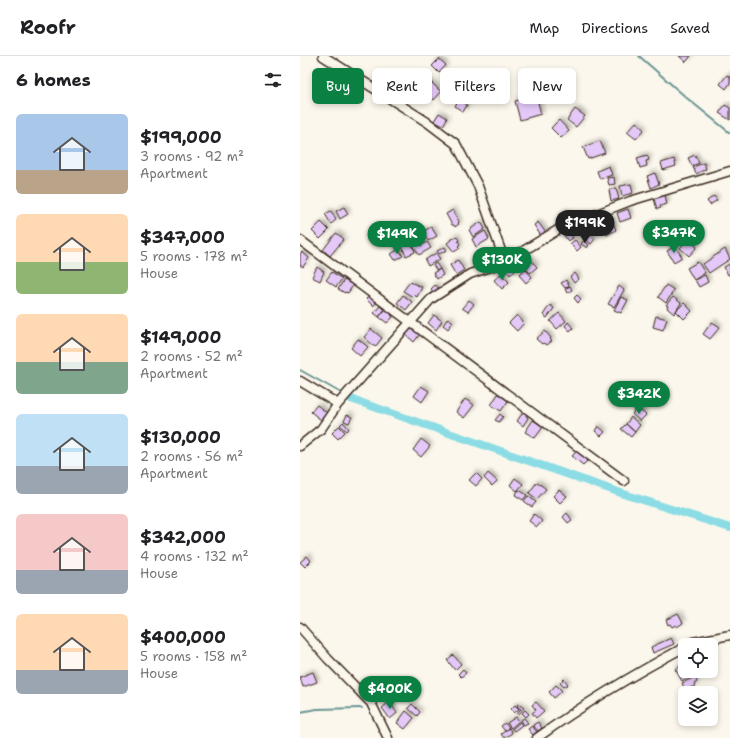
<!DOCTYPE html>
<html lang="en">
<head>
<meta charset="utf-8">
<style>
  :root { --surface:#fff; --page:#f2f2f2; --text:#202124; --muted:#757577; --line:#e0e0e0; --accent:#0b8043 }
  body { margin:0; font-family:"Shantell Sans",sans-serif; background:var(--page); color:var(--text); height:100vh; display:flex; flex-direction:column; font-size:15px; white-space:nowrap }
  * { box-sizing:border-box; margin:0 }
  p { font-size:13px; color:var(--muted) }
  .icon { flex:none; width:22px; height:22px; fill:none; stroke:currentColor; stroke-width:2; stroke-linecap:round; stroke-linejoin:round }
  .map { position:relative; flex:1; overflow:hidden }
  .sheet { display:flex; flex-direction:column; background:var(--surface); width:300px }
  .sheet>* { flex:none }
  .top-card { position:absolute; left:12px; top:12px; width:358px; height:36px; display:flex; gap:8px }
  .buttons { position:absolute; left:378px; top:582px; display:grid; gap:8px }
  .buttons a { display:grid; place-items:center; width:40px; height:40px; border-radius:6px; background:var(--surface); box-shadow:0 2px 6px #0003; font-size:20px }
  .price { position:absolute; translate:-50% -34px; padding:0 9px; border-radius:14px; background:var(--accent); color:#fff; font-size:13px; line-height:26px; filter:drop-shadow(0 1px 2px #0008) }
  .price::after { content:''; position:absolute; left:50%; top:24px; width:12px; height:9px; margin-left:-6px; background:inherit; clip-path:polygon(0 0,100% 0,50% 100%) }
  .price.on { background:#222; color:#fff }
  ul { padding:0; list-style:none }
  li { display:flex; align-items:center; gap:12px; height:100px; padding:0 16px }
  li span { display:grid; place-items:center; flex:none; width:112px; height:80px; border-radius:6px; color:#555 }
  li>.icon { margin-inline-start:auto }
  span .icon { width:48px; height:48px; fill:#fffc; stroke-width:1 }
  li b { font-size:17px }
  h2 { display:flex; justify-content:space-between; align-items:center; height:48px; padding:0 16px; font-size:17px }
  .chip { padding:0 14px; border-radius:6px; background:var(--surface); box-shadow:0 2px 6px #0003; font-size:14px; line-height:36px }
  .chip.on { background:var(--accent); color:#fff }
  header { display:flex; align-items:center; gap:24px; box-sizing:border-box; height:56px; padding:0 20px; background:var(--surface); border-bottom:1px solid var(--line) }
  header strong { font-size:19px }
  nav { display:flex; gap:22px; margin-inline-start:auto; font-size:14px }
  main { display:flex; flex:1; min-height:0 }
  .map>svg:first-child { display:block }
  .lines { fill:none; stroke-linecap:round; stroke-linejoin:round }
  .stream { stroke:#6b9595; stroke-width:2 }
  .canal { stroke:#8bdce4; stroke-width:8 }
  .building { fill:#e4c9f8; stroke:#3b2a1e; filter:url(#shadow) }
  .minor-casing { stroke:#3b2a1e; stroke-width:11 }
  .minor { stroke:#fbf7ec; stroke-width:8 }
</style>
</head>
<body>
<header>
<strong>Roofr</strong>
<nav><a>Map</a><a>Directions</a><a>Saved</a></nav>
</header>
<main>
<section class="sheet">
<h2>6 homes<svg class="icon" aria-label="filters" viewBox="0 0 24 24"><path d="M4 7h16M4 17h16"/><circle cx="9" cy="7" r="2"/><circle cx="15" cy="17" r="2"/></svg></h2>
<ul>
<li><span style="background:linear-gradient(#a9c7e8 70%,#b9a48a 0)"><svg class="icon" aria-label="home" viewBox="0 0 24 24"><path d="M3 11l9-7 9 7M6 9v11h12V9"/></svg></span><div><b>$199,000</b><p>3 rooms · 92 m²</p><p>Apartment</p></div></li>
<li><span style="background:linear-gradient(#ffd9b3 60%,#8fb573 0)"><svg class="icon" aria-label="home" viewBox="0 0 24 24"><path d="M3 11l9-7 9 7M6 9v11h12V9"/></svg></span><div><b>$347,000</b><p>5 rooms · 178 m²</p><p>House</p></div></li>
<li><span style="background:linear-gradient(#ffd9b3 60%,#7fa58c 0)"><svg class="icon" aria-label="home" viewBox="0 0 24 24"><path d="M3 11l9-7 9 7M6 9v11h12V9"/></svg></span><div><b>$149,000</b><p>2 rooms · 52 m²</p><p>Apartment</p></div></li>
<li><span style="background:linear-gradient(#bfe0f5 65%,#9aa5b1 0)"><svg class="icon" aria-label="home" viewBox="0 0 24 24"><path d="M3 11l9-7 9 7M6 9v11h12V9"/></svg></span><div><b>$130,000</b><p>2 rooms · 56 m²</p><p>Apartment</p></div></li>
<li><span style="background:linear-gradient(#f6c9c9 70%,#9aa5b1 0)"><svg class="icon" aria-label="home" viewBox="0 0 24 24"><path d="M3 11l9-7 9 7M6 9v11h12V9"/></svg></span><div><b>$342,000</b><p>4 rooms · 132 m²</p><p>House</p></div></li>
<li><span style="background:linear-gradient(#ffd9b3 70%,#9aa5b1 0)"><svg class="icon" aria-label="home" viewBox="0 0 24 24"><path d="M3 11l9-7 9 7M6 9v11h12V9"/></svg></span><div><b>$400,000</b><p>5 rooms · 158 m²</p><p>House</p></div></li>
</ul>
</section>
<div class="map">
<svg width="430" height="682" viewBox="0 0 430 682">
  <defs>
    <filter id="shadow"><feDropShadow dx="2.5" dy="-2.5" stdDeviation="2" flood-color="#0004"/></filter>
  </defs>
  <rect width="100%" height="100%" fill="#fbf7ec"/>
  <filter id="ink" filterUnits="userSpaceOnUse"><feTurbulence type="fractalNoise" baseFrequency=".025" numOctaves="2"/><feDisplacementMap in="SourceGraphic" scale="8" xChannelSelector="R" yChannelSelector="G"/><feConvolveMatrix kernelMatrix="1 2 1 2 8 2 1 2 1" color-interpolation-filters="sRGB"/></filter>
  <g filter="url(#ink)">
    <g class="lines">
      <!-- stream -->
      <path class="stream" d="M339,0L388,43L430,77
        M0,314L43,338
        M0,656L17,653L62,652"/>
      <!-- canal -->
      <path class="canal" d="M51,343L321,437L430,472"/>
    </g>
    <!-- building -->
    <path class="building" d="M379,0H391L386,6Z
      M139,3L146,9L139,17L132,10Z
      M427,19L430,21V27L426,33L420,28Z
      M131,26L141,36L134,44L123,34Z
      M236,39L241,58L220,64L215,45Z
      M159,43L167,49L163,56L155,50Z
      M425,49L430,52V64L419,57Z
      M275,53L285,60L276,71L267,64Z
      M139,57L147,62L143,70L134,65Z
      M259,64L269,75L261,82L251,72Z
      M336,66L344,74L336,83L327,76Z
      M300,85L305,97L288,103L283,91Z
      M347,99L349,104L346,105L347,110L340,112L337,102Z
      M395,99L399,107L392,110L388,102Z
      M374,103L376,110L363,114L361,107Z
      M404,107L406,113L396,118L393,111Z
      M309,110L312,119L300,123L297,115Z
      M355,117L359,128L351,132L347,120Z
      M314,121L315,128L309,129L307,122Z
      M331,128L333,137L322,140L320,130Z
      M316,132L319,143L311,145L309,134Z
      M365,139L367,148L360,150L361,152L357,153L354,143Z
      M414,140L417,144L410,149L407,145Z
      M44,151L48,158L40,163L36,155Z
      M328,153L331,162L320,166L317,157Z
      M153,154L159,166L158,167L159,168L155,171L154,169H152L146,158Z
      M31,155L36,164L31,168L25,158Z
      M266,156L269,163L261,166L259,159Z
      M311,162L316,174L307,179L301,166Z
      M21,166L29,174L20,183L12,175Z
      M181,166L185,173L173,181L169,174Z
      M238,166L246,177L241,180L234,169Z
      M131,171L137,180L128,185L122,176Z
      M185,175L189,183L176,191L172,183Z
      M268,175L273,182L268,185L263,178Z
      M36,177L44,183L30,200L23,194Z
      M289,179L295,183L291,188L286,184Z
      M156,180L159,184L158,185L160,188L158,190L160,192L154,196L147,187Z
      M110,183L115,196L106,200L101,188Z
      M388,183L397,191L389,200L380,192Z
      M275,184L281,191L277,195L270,188Z
      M283,185L289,189L287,192L281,188Z
      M118,186L121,190L127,186L131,192L119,199L113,189Z
      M375,190L382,201L374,206L367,195Z
      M145,191L147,194L139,198L137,195Z
      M99,193L103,200L95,204L91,198Z
      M425,193L430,203L409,217L403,208Z
      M2,196L9,202L3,211L0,209V198Z
      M136,197L140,203L128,210L125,204Z
      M229,202L237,211L230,217L222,208Z
      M158,204L164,214L156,219L150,209Z
      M398,206L405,217L394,224L387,212Z
      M136,207L140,213L137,215L133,209Z
      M430,208V218L428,219L424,211Z
      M211,210L215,215L210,219L206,214Z
      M17,211L24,216L20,225L12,221Z
      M140,213L143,219L137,223L133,217Z
      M225,213L232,221L226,227L219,219Z
      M32,216L42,223L36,231L26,224Z
      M275,217L279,223L274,227L270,221Z
      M201,218L209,226L202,233L194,224Z
      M405,219L408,226L399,231L395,224Z
      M44,224L53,229L48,237L45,236V237L38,233Z
      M266,224L269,230L265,232L261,227Z
      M110,226L122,231L117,241L114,239L113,241L103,235Z
      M135,229L139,232L134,237L131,233Z
      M366,229L374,234L366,247L358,241Z
      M270,230L272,234L267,237L265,233Z
      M319,230L324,234L314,251L308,248Z
      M71,239L78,246L73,250L66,243Z
      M103,239L112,246L106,254L97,247Z
      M277,239L281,243L278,247L274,242Z
      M321,241L328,244L321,257L314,254Z
      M373,241L381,247L374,258L367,252L368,250L366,249Z
      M169,244L174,248L168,256L162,252Z
      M384,247L392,255L384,263L376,255Z
      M250,249L254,252L247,262L243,259Z
      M80,250L84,254L79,261L74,257Z
      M86,253L92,257L91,259L93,261L87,267L79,261Z
      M259,257L266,265L257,273L250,265Z
      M134,259L142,265L136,274L128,267Z
      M217,259L224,267L217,275L209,267Z
      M356,260L367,263L363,274L353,271Z
      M148,262L153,266L148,273L143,269Z
      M268,266L273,272L270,275L265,270Z
      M412,266L420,271L410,283L403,278Z
      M111,271L120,278L114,286L105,278Z
      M71,273L82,282L75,291L64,281Z
      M245,275L251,282L250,283L252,285L247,289L243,287L242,288L236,283Z
      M58,283L68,291L60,300L51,292Z
      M121,330L129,335L122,346L114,340Z
      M198,338L208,345L201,355L191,349Z
      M165,343L174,349L164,362L156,356Z
      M17,349L27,357L21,364L11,356Z
      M337,352L346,359L340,365L332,358Z
      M224,355L227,357L226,360L228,362L223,370L217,365Z
      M200,358L203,361L199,366L195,364Z
      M47,359L52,361L49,367L44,365Z
      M331,361L340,369L335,376L326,368Z
      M233,364L243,371L235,382L225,376Z
      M43,366L49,373L47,375L40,369Z
      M326,368L335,376L331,381L321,373Z
      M39,370L45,376L38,383L32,377Z
      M298,370L305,376L301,380L295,375Z
      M121,383L130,390L121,401L113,394Z
      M278,394L289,403L283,409L272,400Z
      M176,417L182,423L176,430L169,424Z
      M188,417L197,425L192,430L184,422Z
      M215,422L223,428L217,435L210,429Z
      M237,426L246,433L237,443L229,437Z
      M219,434L227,439L223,444L215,439Z
      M259,434L267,440L260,447L253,440Z
      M228,440L236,446L232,451L224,445Z
      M267,457L272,464L268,467L263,461Z
      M234,458L242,465L237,471L229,465Z
      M7,500L11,505L5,511L0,506Z
      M378,558L383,567L377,571L376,569L372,571L370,568L368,569L366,564Z
      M371,582L374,588L353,597L351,591Z
      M153,599L161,608L155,614L147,604Z
      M385,608V615H390L392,619L382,625L375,613Z
      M163,613L166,617L161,621L158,618Z
      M13,616L17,626L3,631L0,621Z
      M395,621L397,626L394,628L395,630L385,634L382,627Z
      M264,623L268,628L264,631L260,627Z
      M256,629L262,635L254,642L249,636Z
      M89,646L97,657L90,663L82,652Z
      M236,646L244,655L236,662L232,657L236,654L232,649Z
      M112,648L120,656L117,660L108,652Z
      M218,648L224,652L219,658L217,657L221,653L217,650Z
      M215,649L219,653L214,657L211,653Z
      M225,654L229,658L226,661L222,657Z
      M106,655L114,662L105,673L97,667Z
      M216,661L219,665L211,672L207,667Z
      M224,662L228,667L224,669L221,664Z
      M220,666L222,669L214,675L212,673Z
      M238,666L242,672L238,675L233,669Z
      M205,667L209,672L205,675L201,670Z
      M232,670L237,676L233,679L228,673Z
      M209,672L212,677L204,682L201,678Z"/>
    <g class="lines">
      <defs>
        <path id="minor" d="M23,0L127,66L156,88L178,130L205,206
          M0,184L324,425
          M0,325L38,348
          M0,390L21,373L38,348L131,243L170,218L205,206L261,172L330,145L430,115
          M0,571L28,603L71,647L88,682
          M388,589L393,586L430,579
          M237,682C284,648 334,618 385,591"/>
      </defs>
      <!-- minor casing -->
      <use href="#minor" class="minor-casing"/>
      <!-- minor -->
      <use href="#minor" class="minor"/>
    </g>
  </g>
</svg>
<div class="buttons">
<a><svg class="icon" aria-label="locate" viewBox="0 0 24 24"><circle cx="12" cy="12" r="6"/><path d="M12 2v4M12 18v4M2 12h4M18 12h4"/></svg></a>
<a><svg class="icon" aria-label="layers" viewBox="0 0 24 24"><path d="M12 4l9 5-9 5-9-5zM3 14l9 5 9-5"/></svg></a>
</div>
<b class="price on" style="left:285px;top:188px">$199K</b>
<b class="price" style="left:374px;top:198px">$347K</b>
<b class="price" style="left:97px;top:199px">$149K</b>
<b class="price" style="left:202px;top:225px">$130K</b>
<b class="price" style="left:339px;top:359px">$342K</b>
<b class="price" style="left:90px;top:654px">$400K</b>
<div class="top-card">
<a class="chip on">Buy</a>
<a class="chip">Rent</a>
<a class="chip">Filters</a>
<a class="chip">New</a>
</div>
</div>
</main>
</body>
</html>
